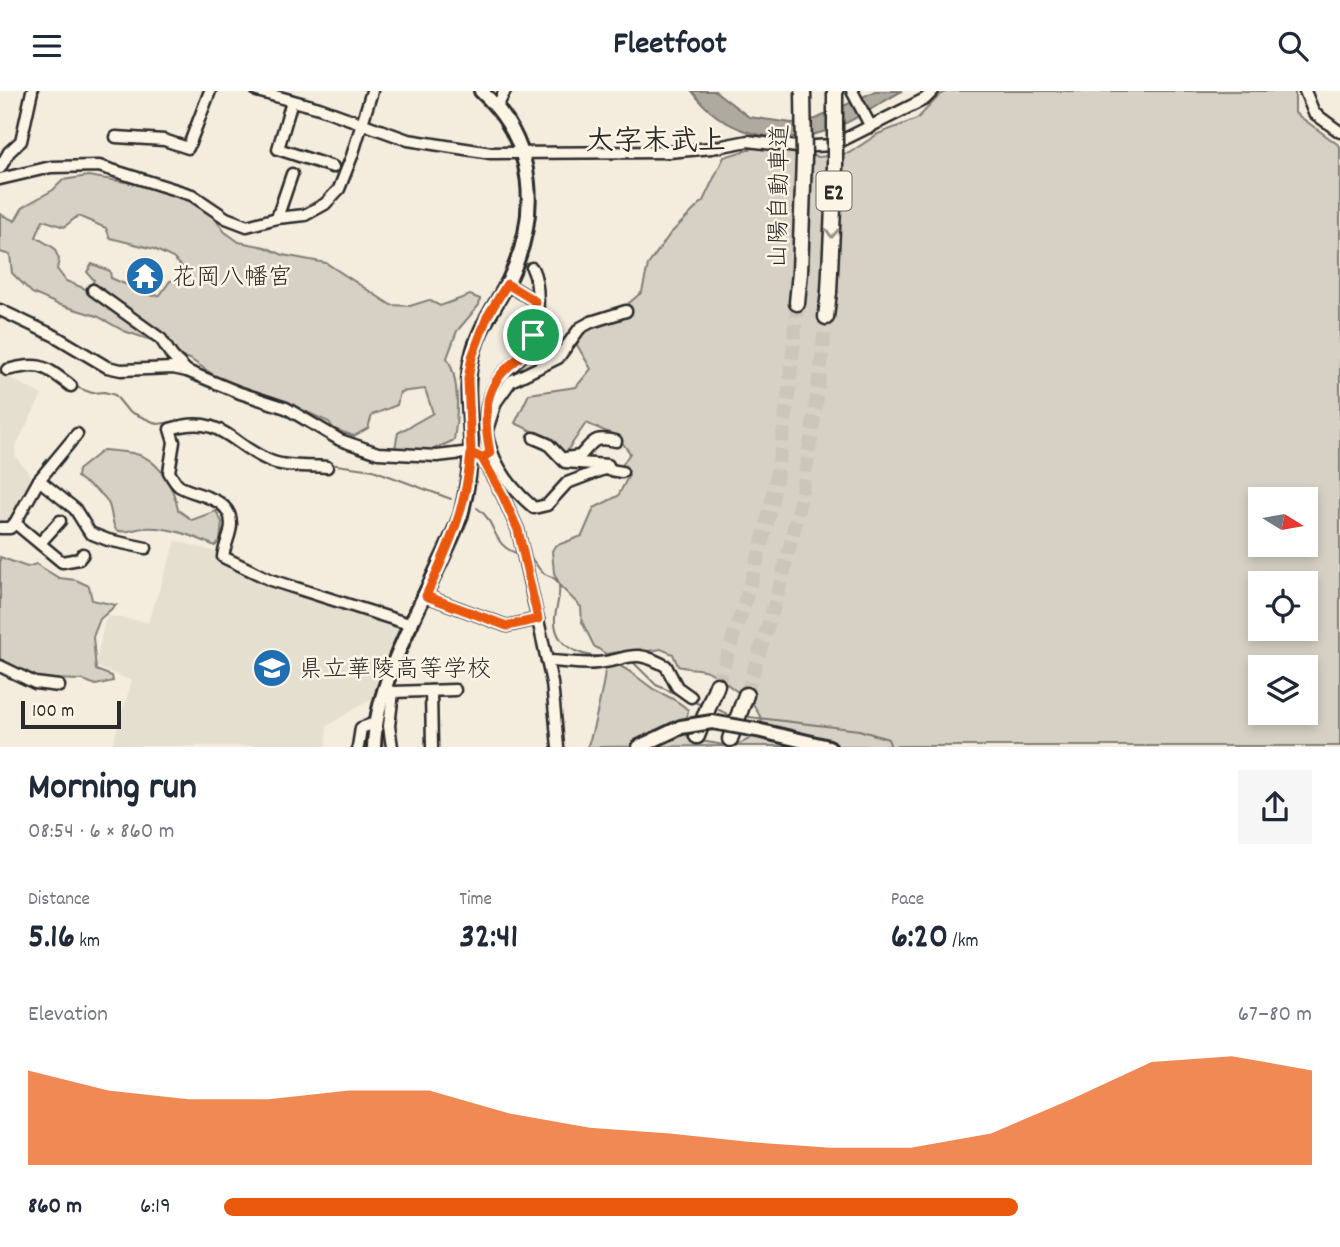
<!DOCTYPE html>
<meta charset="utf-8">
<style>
body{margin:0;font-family:Dekko,"Klee One",sans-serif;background:#f6f6f7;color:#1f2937;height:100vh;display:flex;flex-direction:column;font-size:26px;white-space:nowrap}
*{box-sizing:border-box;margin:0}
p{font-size:23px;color:#747a83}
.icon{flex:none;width:38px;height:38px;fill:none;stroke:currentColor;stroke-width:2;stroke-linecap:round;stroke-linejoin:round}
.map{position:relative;height:656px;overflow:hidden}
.drawer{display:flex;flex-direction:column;background:#fff;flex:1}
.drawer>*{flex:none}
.needle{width:46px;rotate:101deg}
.fabs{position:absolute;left:1248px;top:396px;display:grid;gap:14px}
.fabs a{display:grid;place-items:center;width:70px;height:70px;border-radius:0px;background:#fff;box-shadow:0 4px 10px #0003;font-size:35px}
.scale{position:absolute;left:21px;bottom:18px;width:100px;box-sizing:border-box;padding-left:7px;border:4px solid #2b2b2b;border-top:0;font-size:19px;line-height:24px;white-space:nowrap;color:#2b2b2b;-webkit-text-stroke:5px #fcf5e5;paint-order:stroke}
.pin{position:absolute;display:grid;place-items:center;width:60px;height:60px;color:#fff;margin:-30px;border:4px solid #fff;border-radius:50%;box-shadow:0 2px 7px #0007}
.round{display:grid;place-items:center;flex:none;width:74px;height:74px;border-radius:0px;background:#f6f6f7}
.overview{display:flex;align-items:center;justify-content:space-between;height:119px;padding:0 28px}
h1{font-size:38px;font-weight:800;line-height:52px}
.stats{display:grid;grid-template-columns:repeat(3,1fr);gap:10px;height:119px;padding:7px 28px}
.stats div{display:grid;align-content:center}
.stats b{font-size:35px;font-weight:800}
.stats small{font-size:19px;font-weight:400}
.stats p{font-size:19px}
.chart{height:196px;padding:14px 28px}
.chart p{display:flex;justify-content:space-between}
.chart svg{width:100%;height:126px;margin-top:7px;fill:#ea580c;opacity:.7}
ul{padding:0 28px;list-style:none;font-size:23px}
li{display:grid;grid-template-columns:112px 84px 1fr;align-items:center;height:52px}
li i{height:18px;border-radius:9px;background:#ea580c}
header{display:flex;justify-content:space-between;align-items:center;height:91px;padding:0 28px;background:#fff;font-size:32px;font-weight:800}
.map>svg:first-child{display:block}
.built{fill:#e5dfd0}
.green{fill:#d6d1c4;stroke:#807e78;stroke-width:2;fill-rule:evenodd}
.water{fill:#afaaa0;stroke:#7a7771;stroke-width:2}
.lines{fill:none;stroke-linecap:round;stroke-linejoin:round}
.stream{stroke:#7a7771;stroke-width:2}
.highway-tunnel{stroke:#ccc6ba;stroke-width:14;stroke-dasharray:14 7;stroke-linecap:butt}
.minor-casing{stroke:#2b2b2b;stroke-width:15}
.major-casing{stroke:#2b2b2b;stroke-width:18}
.highway-casing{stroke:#2b2b2b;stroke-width:19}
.minor{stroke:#fcf5e5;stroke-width:10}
.major{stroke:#fcf5e5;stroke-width:12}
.highway{stroke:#fcf5e5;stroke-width:14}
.major-bridge-casing{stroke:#2b2b2b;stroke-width:18;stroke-linecap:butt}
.highway-bridge-casing{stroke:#2b2b2b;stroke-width:19;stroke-linecap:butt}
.major-bridge{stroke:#fcf5e5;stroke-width:12}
.highway-bridge{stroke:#fcf5e5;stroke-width:14}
.oneway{stroke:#949088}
.route-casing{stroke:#fff;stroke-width:14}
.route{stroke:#ea580c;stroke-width:9}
.labels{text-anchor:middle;stroke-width:5;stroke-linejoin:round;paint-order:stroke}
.shield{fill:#fcf5e5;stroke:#6a6863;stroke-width:2}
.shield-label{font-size:23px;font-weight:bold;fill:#2b2b2b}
.street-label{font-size:24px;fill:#2b2b2b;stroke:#fcf5e5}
.poi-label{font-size:24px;fill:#2b2b2b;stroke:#fcf5e5;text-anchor:start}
.quarter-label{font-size:28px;font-weight:bold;fill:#2b2b2b;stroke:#fcf5e5}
</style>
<header><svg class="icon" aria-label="menu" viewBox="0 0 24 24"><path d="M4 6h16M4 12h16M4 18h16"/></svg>Fleetfoot<svg class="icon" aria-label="search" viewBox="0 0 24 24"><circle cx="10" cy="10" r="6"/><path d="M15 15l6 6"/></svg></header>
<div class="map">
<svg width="1340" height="656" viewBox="0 0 1340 656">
<rect width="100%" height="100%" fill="#f4edde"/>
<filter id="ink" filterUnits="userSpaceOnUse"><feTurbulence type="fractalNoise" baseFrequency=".0143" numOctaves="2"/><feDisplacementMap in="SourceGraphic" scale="14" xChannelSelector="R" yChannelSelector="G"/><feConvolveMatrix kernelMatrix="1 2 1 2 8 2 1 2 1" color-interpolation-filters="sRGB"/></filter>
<g filter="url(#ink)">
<g class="built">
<path d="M0,282L42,304L15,356L16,366L34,389L12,433L0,435Z"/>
<path d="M176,450L221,462L262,488V493L398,535L401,543L382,573L377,587L374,606L327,635L326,655H112L132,590L95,575L105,530L109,525L148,531Z"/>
</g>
<g class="green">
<path d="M948,0H1295V22L1340,55V655H735L755,645L762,629L750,607C732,602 724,586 707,580C698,577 688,578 678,575L673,563L661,558C641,563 628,558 606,563L594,555L582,531L581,516L561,496L554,482L552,460L555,455L582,445L594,417L618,405L629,384L621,376L630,362L617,345L586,332L565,363L551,349L515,332L529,303L576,296L591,278L577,254L580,239L610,228L642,201L648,174L670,143L703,110L724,66L757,56L819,66L849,62L878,43L917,28L940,4ZM1260,408H1306V453H1260ZM1260,492H1306V537H1260ZM1260,576H1306V621H1260Z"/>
<path d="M88,85L131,92L160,90L205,115L225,141L239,151L265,156L283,164L326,172L391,214L410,215L429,209L440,215L470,204L480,208L479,214L457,240L447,267C460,288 458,326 454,349C437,358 413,366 395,357L398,342L433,322L425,298L400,301L397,314L372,324L368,337L354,345L334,338L329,331L274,306L218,287L190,268L165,262L154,250L124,240L97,225L57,213L32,202L12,182L10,164L0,161V123L15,130L23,116L53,99L63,89ZM78,125L106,137L110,147L154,158L173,167L189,182L184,188L170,190L160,204L152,205L111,187L110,180L92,173L87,181L94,189L88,199L66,190L57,178L59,168L54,157L36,146L43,129L64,136Z"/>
<path d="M103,359C113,360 126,360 136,363C160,369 174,397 178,419L192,429L216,420L222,431L220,450L215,455C193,445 168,435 143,437C132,438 127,443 116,439C112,431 112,425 110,417C106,401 89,396 77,386L78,379Z"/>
<path d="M0,466L27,476L36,473L59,487L76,489L89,495L92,509L116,514L100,528L93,546L96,579L112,585L113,590L96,594L83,589L48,588L27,584L0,568Z"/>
<path d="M618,574C632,580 642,591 655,599C668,606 677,608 688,619L685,642L690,648L730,655L587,656C593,644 605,589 605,577Z"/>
</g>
<path class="water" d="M692,0H715L749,26L792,32L816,28L875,0H902C876,14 848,35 819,42C771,54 721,41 692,0Z"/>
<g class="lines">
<g class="stream">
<path d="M25,271L44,272"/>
<path d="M76,296L92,302L104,301L115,304L128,320L158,333L187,329"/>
<path d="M329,373L373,379L451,408"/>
<path d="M477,417C498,430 490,456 520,463"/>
<path d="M528,465C536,470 536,475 542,481C548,486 556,485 559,494C561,503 556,517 555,526C553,554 578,565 602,566"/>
<path d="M611,565L625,562"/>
<path d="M631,569L656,594L699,613"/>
<path d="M719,619L727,623"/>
<path d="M749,626L859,639L888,648L891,656"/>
</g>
<g class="highway-tunnel">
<path d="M717,594C738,533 759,472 772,409C785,344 792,278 797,212"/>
<path d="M746,604C759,561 774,519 785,475C806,393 818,310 826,226"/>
</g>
<defs>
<g id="minor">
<path d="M257,0L319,17L408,49L491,62L669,61L712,57L748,50L797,56L833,54L925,8L933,0"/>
<path d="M852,0L871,36"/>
<path d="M1305,0L1314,22L1340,41"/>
<path d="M292,10L278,58L333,76"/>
<path d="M497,16L505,0"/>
<path d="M116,46L164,49L188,57L210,0"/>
<path d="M0,77L9,61L21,50L32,0"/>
<path d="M0,88L51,76L99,75L192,104L226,127L247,135L277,127L305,124L325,113L339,98L352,65L372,0"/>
<path d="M277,127L292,83"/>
<path d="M532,177C541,195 539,235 530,255C524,268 508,274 500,286C468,333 495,384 534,417L547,414L567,392L604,378L622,381"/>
<path d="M507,193L535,210"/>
<path d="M93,199L161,248L172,265L187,280"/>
<path d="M0,219L55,245L107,276L121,279L173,277L187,280L240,302L286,317L340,349L378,362L437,365L463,362L482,367L502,403L518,439L552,592L558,656"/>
<path d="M7,279C42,271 43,274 71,295"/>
<path d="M487,339L496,311L511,290L558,267L580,237L591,231L626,220"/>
<path d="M534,347L548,353L565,371L608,374"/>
<path d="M566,367L580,365C594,350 593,345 616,350"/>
<path d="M327,376C310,374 289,377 273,371C231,356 223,321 170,338L174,351L169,381C172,386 175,392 179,395C194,405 231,405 231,433C231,444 224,455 223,466L271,489L412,534"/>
<path d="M39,389L75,418L90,442L108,449L146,457"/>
<path d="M15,432L62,471L79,468L83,463"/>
<path d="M0,437H10L15,432L39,389L77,343"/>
<path d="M40,452L60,430"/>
<path d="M426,505L507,535L538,528"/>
<path d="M547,570C564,570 581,574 597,572C631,569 630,556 666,575L677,596L691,606"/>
<path d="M0,575L35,592L59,595"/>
<path d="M384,598L393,601L455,599"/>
<path d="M431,600L432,656"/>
<path d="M358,656L361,637L375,632"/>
<path d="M392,656L389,635L393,601"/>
</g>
<g id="major">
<path d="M757,639L829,656"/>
<path d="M374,656C376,580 434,496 461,424C467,400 471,376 471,350C470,322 465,294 472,266C478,237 496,215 509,189C540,124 537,51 481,0"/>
<path d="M639,656L681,636"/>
</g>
<g id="highway">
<path d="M797,212L800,181"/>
<path d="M826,226L829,201"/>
<path d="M697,645L717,594"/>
<path d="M730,648L746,604"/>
</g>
</defs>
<use href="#minor" class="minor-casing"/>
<use href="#major" class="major-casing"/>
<use href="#highway" class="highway-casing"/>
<use href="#minor" class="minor"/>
<use href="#major" class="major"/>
<use href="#highway" class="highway"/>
<defs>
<path id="major-bridge" d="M681,636L712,631L757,639"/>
<g id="highway-bridge">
<path d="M800,181L804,66L803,0"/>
<path d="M829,201L835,75V0"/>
</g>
</defs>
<use href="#major-bridge" class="major-bridge-casing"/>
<use href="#highway-bridge" class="highway-bridge-casing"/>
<use href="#major-bridge" class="major-bridge"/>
<use href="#highway-bridge" class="highway-bridge"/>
</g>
<defs><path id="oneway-chevron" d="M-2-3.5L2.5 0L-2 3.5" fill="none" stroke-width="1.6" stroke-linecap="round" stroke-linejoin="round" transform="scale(1.75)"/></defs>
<use class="oneway" href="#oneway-chevron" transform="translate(832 142) rotate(93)"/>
</g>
<g class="lines" filter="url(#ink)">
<defs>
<path id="route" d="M533,244C528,261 519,266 506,278C482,301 484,332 490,362L482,367L471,362C466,419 449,454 426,505L507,535L538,528L518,439L502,403L482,367L471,362L468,288L472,266L487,226L507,193L535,210L533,244"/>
</defs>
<use href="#route" class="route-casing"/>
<use href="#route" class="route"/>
</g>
<defs>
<symbol id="temple-disc" viewBox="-11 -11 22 22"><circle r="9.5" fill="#1f6fb2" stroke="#fcf5e5"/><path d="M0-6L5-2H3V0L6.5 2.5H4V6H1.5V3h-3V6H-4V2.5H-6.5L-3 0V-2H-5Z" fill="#fff"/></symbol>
<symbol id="school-disc" viewBox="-11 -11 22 22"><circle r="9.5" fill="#1f6fb2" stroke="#fcf5e5"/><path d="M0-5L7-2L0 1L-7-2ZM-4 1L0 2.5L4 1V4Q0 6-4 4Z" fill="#fff"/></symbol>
</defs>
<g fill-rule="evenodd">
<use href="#temple-disc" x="123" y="163" width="44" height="44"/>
<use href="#school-disc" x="250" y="555" width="44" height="44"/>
</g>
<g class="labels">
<rect class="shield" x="816.5" y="80.5" width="35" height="39" rx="5"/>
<g class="shield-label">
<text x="834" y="108">E2</text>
</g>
<g class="street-label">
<text transform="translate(778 105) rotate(-89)" y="8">山陽自動車道</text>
</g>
<g class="poi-label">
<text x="172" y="193">花岡八幡宮</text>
<text x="299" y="585">県立華陵高等学校</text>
</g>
<g class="quarter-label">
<text x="656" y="58">大字末武上</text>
</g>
</g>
</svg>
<div class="fabs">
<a><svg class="needle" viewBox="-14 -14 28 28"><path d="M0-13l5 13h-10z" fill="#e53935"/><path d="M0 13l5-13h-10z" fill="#747a83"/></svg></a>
<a><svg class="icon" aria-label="locate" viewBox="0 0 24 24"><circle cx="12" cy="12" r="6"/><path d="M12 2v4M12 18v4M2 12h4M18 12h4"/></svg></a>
<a><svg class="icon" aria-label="layers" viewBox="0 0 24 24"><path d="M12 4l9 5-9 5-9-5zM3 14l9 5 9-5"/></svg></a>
</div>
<div class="scale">100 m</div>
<div class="pin" style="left:533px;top:244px;background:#1e9e55"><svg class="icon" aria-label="arrive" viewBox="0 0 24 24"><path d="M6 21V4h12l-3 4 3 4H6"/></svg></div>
</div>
<section class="drawer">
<div class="overview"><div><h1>Morning run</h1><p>08:54 · 6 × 860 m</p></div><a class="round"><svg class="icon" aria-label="share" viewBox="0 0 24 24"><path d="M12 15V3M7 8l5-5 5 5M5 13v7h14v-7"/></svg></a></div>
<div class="stats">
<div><p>Distance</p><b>5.16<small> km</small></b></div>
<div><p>Time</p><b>32:41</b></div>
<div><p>Pace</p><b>6:20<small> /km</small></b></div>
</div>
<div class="chart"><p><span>Elevation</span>67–80 m</p>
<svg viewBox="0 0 160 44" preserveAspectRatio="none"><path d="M0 44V11L10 18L20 21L30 21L40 18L50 18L60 26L70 31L80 33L90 36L100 38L110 38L120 33L130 21L140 8L150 6L160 11V44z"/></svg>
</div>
<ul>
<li><b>860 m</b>6:19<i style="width:73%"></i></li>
</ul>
</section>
